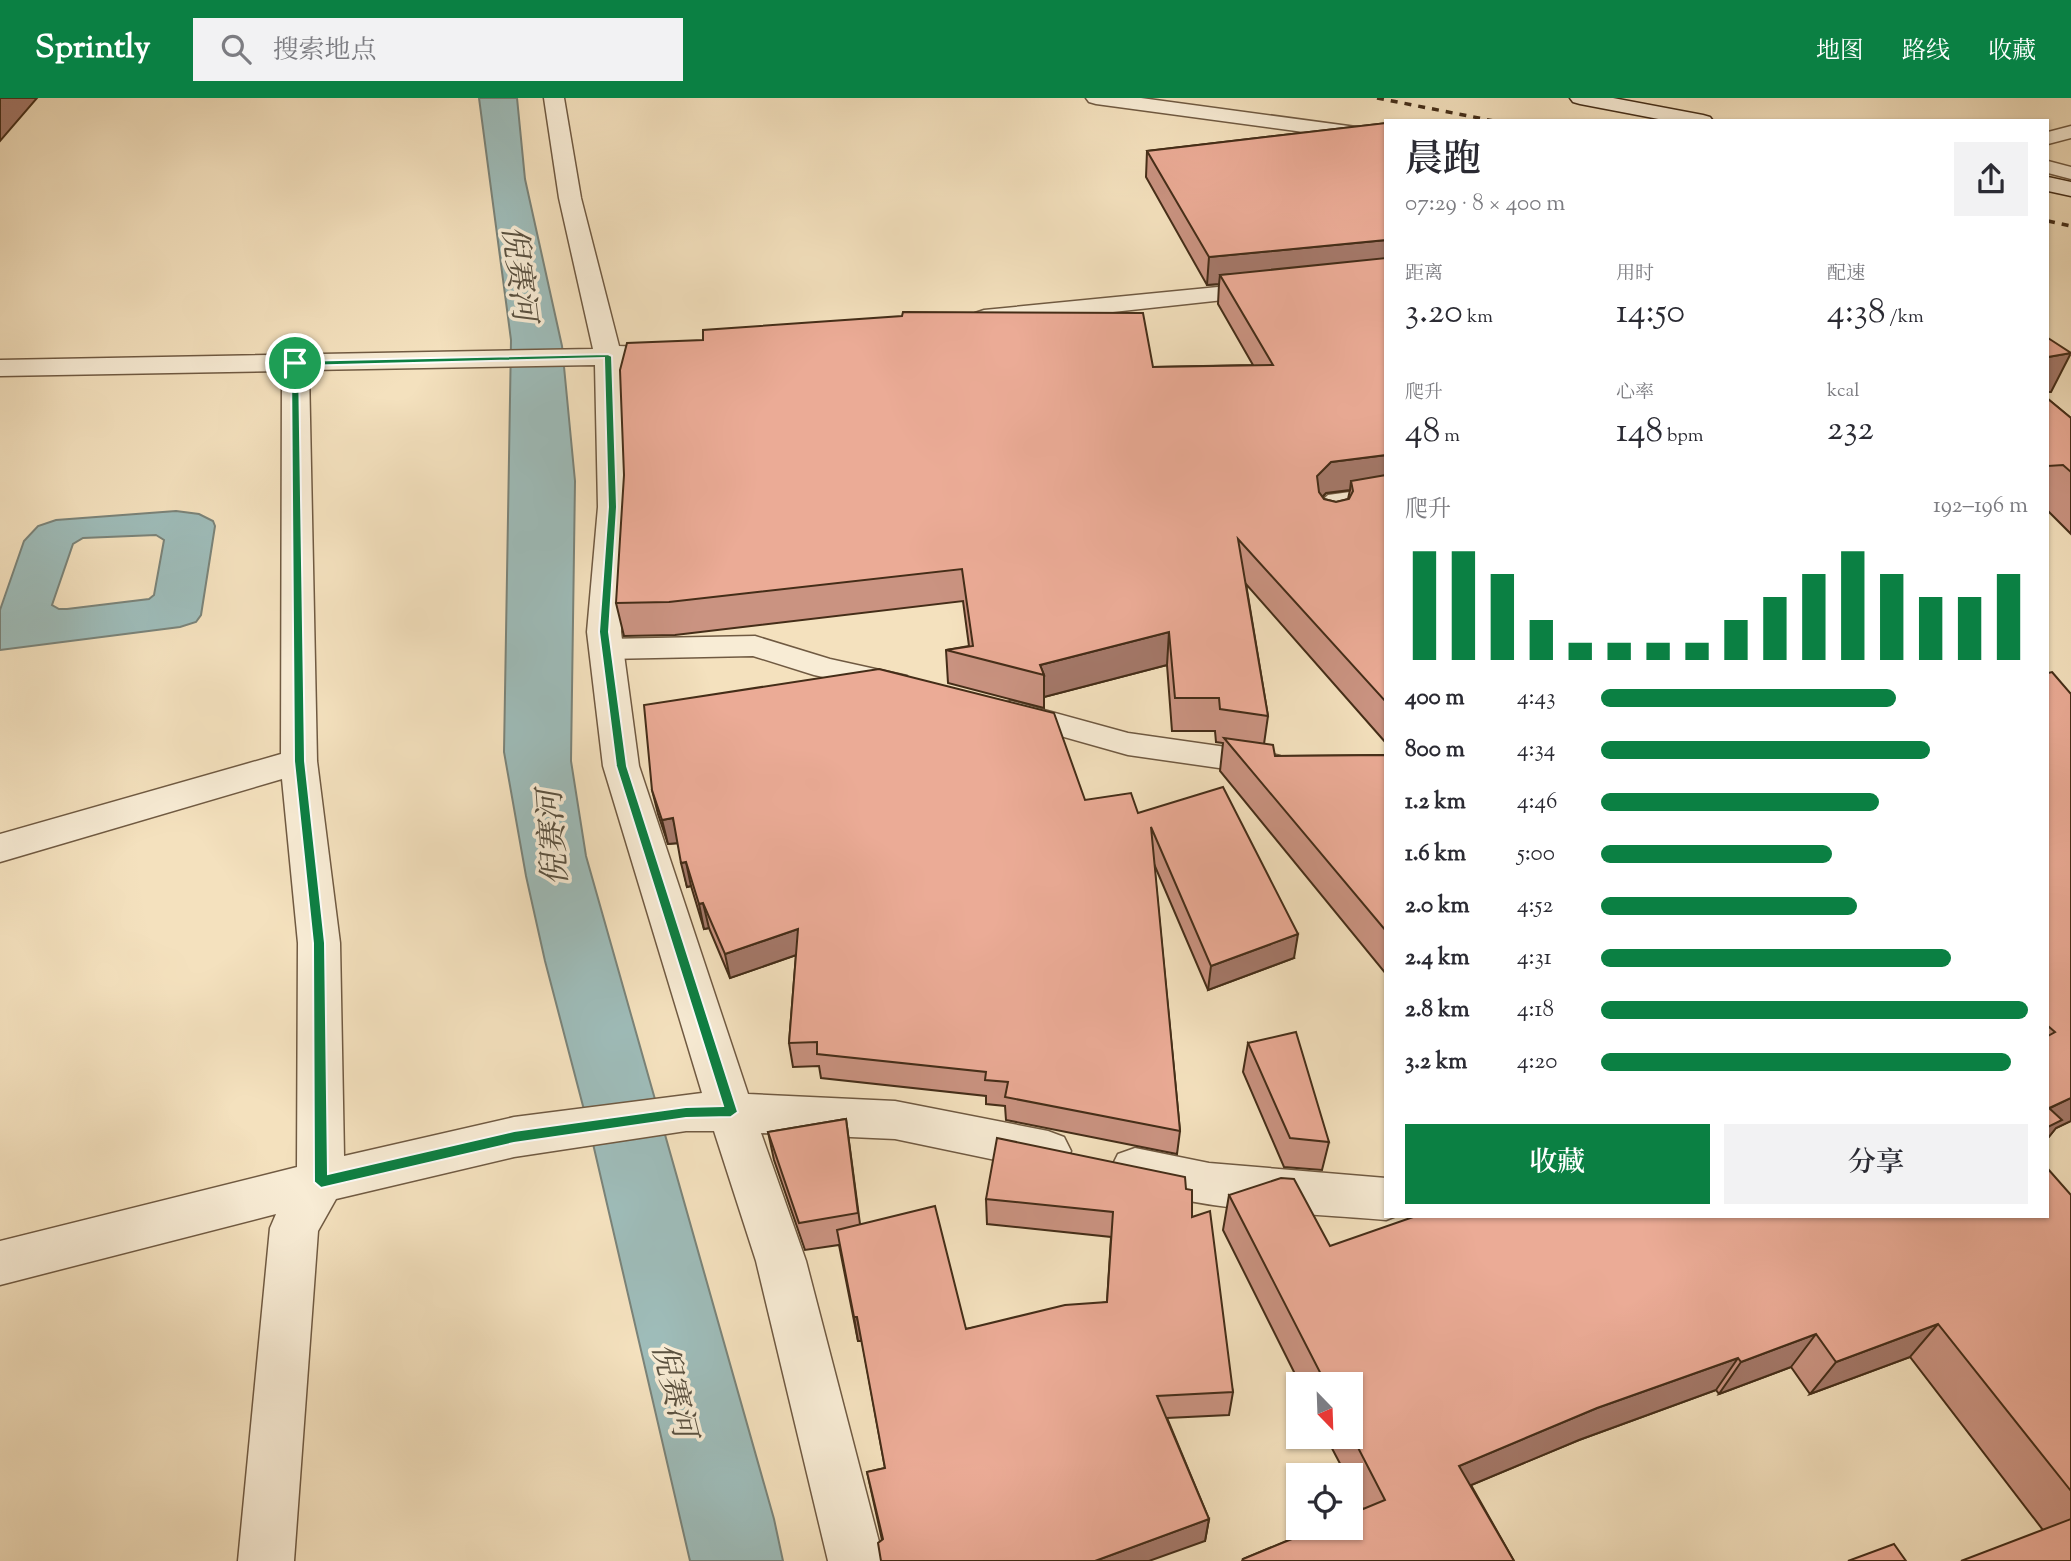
<!DOCTYPE html>
<html lang="zh">
<meta charset="utf-8">
<style>
body{margin:0;font-family:"Sorts Mill Goudy","Noto Serif SC",serif;background:#f2f2f3;color:#2b2b33;height:100vh;display:flex;flex-direction:column;font-size:26px;white-space:nowrap}
*{box-sizing:border-box;margin:0}
p{font-size:23px;color:#7c7c81}
.icon{flex:none;width:38px;height:38px;fill:none;stroke:currentColor;stroke-width:2;stroke-linecap:round;stroke-linejoin:round}
.map{position:relative;flex:1;overflow:hidden}
.details{position:absolute;left:1384px;top:21px;width:665px;height:1099px;display:flex;flex-direction:column;background:#fff;border-radius:0px;box-shadow:0 2px 5px #0004}
.details>*{flex:none}
.needle{width:46px;rotate:157deg}
.fabs{position:absolute;left:1286px;top:1274px;display:grid;gap:14px}
.fabs a{display:grid;place-items:center;width:77px;height:77px;border-radius:0px;background:#fff;box-shadow:0 2px 5px #0004;font-size:35px}
.pin{position:absolute;display:grid;place-items:center;width:60px;height:60px;color:#fff;margin:-30px;border:4px solid #fff;border-radius:50%;box-shadow:0 2px 7px #0007}
.round{display:grid;place-items:center;flex:none;width:74px;height:74px;border-radius:0px;background:#f2f2f3}
.summary{display:flex;align-items:center;justify-content:space-between;height:119px;padding:0 21px}
h1{font-size:38px;font-weight:600;line-height:52px}
.metrics{display:grid;grid-template-columns:repeat(3,1fr);gap:10px;height:119px;padding:7px 21px}
.metrics div{display:grid;align-content:center}
.metrics b{font-size:35px;font-weight:600}
.metrics small{font-size:19px;font-weight:400}
.metrics p{font-size:19px}
.chart{height:196px;padding:14px 21px}
.chart p{display:flex;justify-content:space-between}
.chart svg{width:100%;height:126px;margin-top:7px;stroke:#0b8043;stroke-width:6}
.cta{display:flex;gap:14px;margin-top:auto;padding:14px 21px}
.cta a{flex:1;height:80px;border-radius:0px;background:#0b8043;color:#fff;font-size:28px;font-weight:600;line-height:80px;text-align:center}
.cta a+a{background:#f2f2f3;color:#2b2b33}
ul{padding:0 21px;list-style:none;font-size:23px}
li{display:grid;grid-template-columns:112px 84px 1fr;align-items:center;height:52px}
li i{height:18px;border-radius:9px;background:#0b8043}
header{display:flex;align-items:center;gap:42px;box-sizing:border-box;height:98px;padding:0 35px;background:#0b8043;color:#fff}
header strong{font-size:33px}
nav{display:flex;gap:38px;margin-inline-start:auto;font-size:24px}
.search{width:490px;height:63px;background:#f2f2f3;display:flex;align-items:center;gap:18px;box-sizing:border-box;padding:0 24px;border-radius:0px;color:#7c7c81;font-size:26px}
.map>svg:first-child{display:block}
.water{fill:#9ebcb9;stroke:#7a8379;stroke-width:2;fill-rule:evenodd}
.lines{fill:none;stroke-linecap:round;stroke-linejoin:round}
.service-casing{stroke:#705a42;stroke-width:3}
.minor-casing{stroke:#705a42;stroke-width:3}
.secondary-casing{stroke:#442d18;stroke-width:3}
.service{fill:#f8ecd5;fill-rule:evenodd}
.minor{fill:#f8ecd5;fill-rule:evenodd}
.secondary{fill:#f8ecd5;fill-rule:evenodd}
.rail{stroke:#442d18;stroke-width:3.5;stroke-dasharray:7 7;stroke-linecap:butt}
.wall{fill:#ca9381;stroke:#442d18;stroke-width:2;fill-rule:evenodd}
.shaded-wall{fill:#a47869;stroke:#442d18;stroke-width:2}
.building{fill:#ebab96;stroke:#442d18;stroke-width:2}
.route{fill:#0b8043;stroke:#fff;stroke-width:2;fill-rule:evenodd}
.labels{text-anchor:middle;stroke-width:7;stroke-linejoin:round;paint-order:stroke}
.water-label{font-size:32px;font-style:italic;fill:#5a5140;stroke:#f8ecd5}
</style>
<header>
<strong>Sprintly</strong>
<div class="search"><svg class="icon" aria-label="search" viewBox="0 0 24 24"><circle cx="10" cy="10" r="6"/><path d="M15 15l6 6"/></svg>搜索地点</div>
<nav><a>地图</a><a>路线</a><a>收藏</a></nav>
</header>
<div class="map">
<svg width="2071" height="1463" viewBox="0 0 2071 1463">
<rect width="100%" height="100%" fill="#f4e1be"/>
<filter id="stains"><feTurbulence type="fractalNoise" baseFrequency=".00286" numOctaves="4"/><feColorMatrix values="0 0 0 0 .2 0 0 0 0 .09 0 0 0 0 .02 0 0 0 .5 -.17"/></filter>
<radialGradient id="worn" r=".72"><stop offset=".6" stop-color="#630" stop-opacity="0"/><stop offset="1" stop-color="#630" stop-opacity=".3"/></radialGradient>
<g class="water">
<path d="M479,0H517L525,81L562,248L575,383L571,663L586,758L774,1421L783,1463H690L594,1050L545,863L526,778L504,654L511,242Z"/>
<path d="M176,413L199,416L213,423L215,428L201,517L196,524L180,529L0,552V512L24,443L38,428L56,422ZM156,437L164,442L154,497L149,501L67,511H59L52,507L73,446L83,440Z"/>
</g>
<g class="lines">
<defs>
<g id="service">
<path d="M2048,63L2071,69V81L2048,75Z"/>
<path d="M1386,389V405L1343,412L1345,425L1341,431L1331,433L1321,431L1317,425L1315,409L1328,397Z"/>
<path d="M755,538L830,561L907,578L912,585L907,592L896,595L814,577L753,558L606,561L595,558L591,551L595,544L606,541Z"/>
<path d="M1011,603L1128,635L1268,655L1280,658L1285,666L1280,674L1268,677L1128,657L1000,621L995,614L1000,607Z"/>
</g>
<g id="minor">
<path d="M544,0H564L581,100L619,248L641,249L645,255L641,261L622,264L628,409L621,534L639,668L748,996L895,1003L1048,1033L1064,1039L1071,1053L1064,1067L1048,1073L895,1041L761,1035L806,1163L884,1463H828L756,1163L714,1033H686L514,1059L336,1101L318,1133L294,1463H238L270,1130L276,1116L0,1187V1143L297,1069L298,845L282,681L0,764V736L281,656L282,273L0,278V262L593,251L559,100ZM595,267L598,409L587,534L603,668L702,995L514,1019L344,1058L340,845L317,663L309,272Z"/>
<path d="M1086,0H1141L1386,33V45L1096,6L1089,4Z"/>
<path d="M2071,28V40L2048,46V34Z"/>
<path d="M1269,184L1278,186L1281,191L1278,196L984,228L975,225L971,220L975,215L984,212Z"/>
<path d="M1135,1050L1209,1065L1386,1080V1118H1396L1386,1122C1297,1114 1203,1115 1118,1084L1111,1070L1118,1056Z"/>
</g>
<g id="secondary">
<path d="M1570,0H1613L1703,17L1710,19L1713,23H1669L1580,6L1573,4Z"/>
<path d="M2048,79L2071,84V98L2048,93Z"/>
</g>
</defs>
<use href="#service" class="service-casing"/>
<use href="#minor" class="minor-casing"/>
<use href="#secondary" class="secondary-casing"/>
<use href="#service" class="service"/>
<use href="#minor" class="minor"/>
<use href="#secondary" class="secondary"/>
<g class="rail">
<path d="M1377,0L1494,23"/>
<path d="M2048,123L2071,128"/>
</g>
</g>
<g class="wall">
<path d="M1386,25V645L1246,486L1268,618L1264,646L1275,658L1386,657V876L1220,673L1223,645L1216,644L1215,633H1172L1167,567L1044,599V610L948,585L946,552L969,548L963,503L675,537L624,538L616,505L1153,269L1253,267L1218,206L1219,186L1207,187L1146,79L1147,53ZM1350,392L1348,401L1336,404L1324,401L1323,399L1326,395Z"/>
<path d="M2048,301L2071,320V436L2048,413Z"/>
<path d="M2048,575L2071,596V1023L2056,1030L2048,1040Z"/>
<path d="M652,692L1085,702L1138,715L1294,860L1208,892L1154,766L1180,1033L1177,1056L1006,1022L1005,1008L986,1006V998L821,980L819,968L793,969L789,945L796,857L730,880L709,830L704,831L691,788L687,789L678,745L668,746L658,716Z"/>
<path d="M1248,945L1329,1044L1322,1072L1284,1069L1243,974Z"/>
<path d="M846,1021L860,1126L966,1231L1107,1204L1111,1139L987,1126L986,1101L1186,1091L1192,1119L1233,1294L1229,1317L1167,1320L1209,1421L1205,1443L882,1442L867,1374L885,1370L862,1243H858L839,1147L805,1152L774,1062L768,1034Z"/>
<path d="M1229,1097L1330,1148L2071,1097V1463L2043,1432L1910,1259L1810,1296L1791,1269L1719,1296L1716,1292L1579,1342L1471,1387L1514,1463H1242L1243,1461L1363,1411L1351,1388V1377H1346L1326,1339H1351V1286H1300L1223,1132Z"/>
</g>
<g class="shaded-wall">
<path d="M0,0H37L0,43Z"/>
<path d="M1386,142V170L1220,177L1219,186L1207,187L1209,159Z"/>
<path d="M2071,255L2051,294H2048V259Z"/>
<path d="M1386,357V387L1351,383L1350,392L1326,395L1312,409L1317,378L1331,364Z"/>
<path d="M1169,534L1167,567L1044,599V577L1040,567Z"/>
<path d="M673,720L679,745L668,746L662,722Z"/>
<path d="M686,764L691,788L687,789L681,765Z"/>
<path d="M703,805L709,830L704,831L699,806Z"/>
<path d="M798,831L802,855L730,880L725,856Z"/>
<path d="M1298,836L1294,860L1208,892L1211,868Z"/>
<path d="M2071,1000V1023L2056,1030L2048,1040V1011Z"/>
<path d="M854,1219H857L862,1243H858Z"/>
<path d="M1938,1226L1910,1259L1810,1296L1836,1264Z"/>
<path d="M1816,1236L1791,1269L1719,1296L1741,1264Z"/>
<path d="M1738,1260L1716,1292L1579,1342L1445,1398L1459,1368L1597,1310Z"/>
<path d="M1209,1421L1205,1443L1149,1463H1095Z"/>
</g>
<g class="building">
<path d="M1386,25V142L1209,159L1147,53Z"/>
<path d="M1386,160V357L1331,364L1317,378L1319,394L1324,401L1336,404L1349,401L1353,393L1351,383L1386,377V604L1238,441L1268,618L1220,611L1219,600H1175L1169,534L1040,567L1044,577L946,552L973,548L962,471L669,504L616,505L624,377L620,272L627,245L703,242V232L902,218L903,214L1143,215L1153,269L1273,267L1220,177Z"/>
<path d="M2048,240L2071,255L2048,259Z"/>
<path d="M2048,301L2071,320V374L2063,367L2048,368Z"/>
<path d="M879,571L1054,615L1085,702L1131,695L1138,715L1223,689L1298,836L1211,868L1151,729L1180,1033L1005,999L1008,984L985,982L986,974L817,956V944L789,945L798,831L725,856L703,805L699,806L686,764L681,765L673,720L662,722L652,692L644,607Z"/>
<path d="M2052,574L2071,596V1000L2049,1010L2062,1022L2048,1029V938L2055,934L2048,928V575Z"/>
<path d="M1224,640L1273,647L1275,658L1386,657V833Z"/>
<path d="M1296,934L1329,1044L1290,1040L1248,945Z"/>
<path d="M846,1021L858,1115L799,1125L768,1034Z"/>
<path d="M997,1040L1185,1079L1186,1091L1192,1092V1119L1210,1113L1233,1294L1157,1298L1209,1421L1095,1463H881L878,1445L883,1441L867,1374L885,1370L857,1219H854L837,1132L935,1108L966,1231L1065,1207L1107,1204L1113,1114L986,1101Z"/>
<path d="M2048,1071L2071,1097V1393L1938,1226L1836,1264L1816,1236L1741,1264L1738,1260L1597,1310L1459,1368L1514,1463H1244L1243,1461L1319,1430H1351V1416L1385,1402L1351,1336V1286H1326L1229,1097L1281,1080L1294,1081L1330,1148L1416,1118H2048Z"/>
<path d="M2071,1421V1463H1961Z"/>
<path d="M1894,1446L1906,1463H1848Z"/>
</g>
<path class="route" d="M608,256L612,258L617,409L609,534L627,668L738,1014L731,1019L686,1020L514,1045L321,1090L314,1084L313,845L294,663L291,265L295,263ZM604,260L608,409L599,534L616,668L723,1008L686,1009L514,1033L328,1076L325,845L305,663L299,268Z"/>
<g class="labels">
<g class="water-label">
<text transform="translate(520 175) rotate(83)" y="11">倪赛河</text>
<text transform="translate(552 740) rotate(-94)" y="11">倪赛河</text>
<text transform="translate(675 1292) rotate(76)" y="11">倪赛河</text>
</g>
</g>
<rect width="100%" height="100%" filter="url(#stains)"/>
<rect width="100%" height="100%" fill="url(#worn)"/>
</svg>
<div class="fabs">
<a><svg class="needle" viewBox="-14 -14 28 28"><path d="M0-13l5 13h-10z" fill="#e53935"/><path d="M0 13l5-13h-10z" fill="#7c7c81"/></svg></a>
<a><svg class="icon" aria-label="locate" viewBox="0 0 24 24"><circle cx="12" cy="12" r="6"/><path d="M12 2v4M12 18v4M2 12h4M18 12h4"/></svg></a>
</div>
<div class="pin" style="left:295px;top:265px;background:#1e9e55"><svg class="icon" aria-label="arrive" viewBox="0 0 24 24"><path d="M6 21V4h12l-3 4 3 4H6"/></svg></div>
<section class="details">
<div class="summary"><div><h1>晨跑</h1><p>07:29 · 8 × 400 m</p></div><a class="round"><svg class="icon" aria-label="share" viewBox="0 0 24 24"><path d="M12 15V3M7 8l5-5 5 5M5 13v7h14v-7"/></svg></a></div>
<div class="metrics">
<div><p>距离</p><b>3.20<small> km</small></b></div>
<div><p>用时</p><b>14:50</b></div>
<div><p>配速</p><b>4:38<small> /km</small></b></div>
</div>
<div class="metrics">
<div><p>爬升</p><b>48<small> m</small></b></div>
<div><p>心率</p><b>148<small> bpm</small></b></div>
<div><p>kcal</p><b>232</b></div>
</div>
<div class="chart"><p><span>爬升</span>192–196 m</p>
<svg viewBox="0 0 160 44" preserveAspectRatio="none"><path d="M5 44V6M15 44V6M25 44V14M35 44V30M45 44V38M55 44V38M65 44V38M75 44V38M85 44V30M95 44V22M105 44V14M115 44V6M125 44V14M135 44V22M145 44V22M155 44V14"/></svg>
</div>
<ul>
<li><b>400 m</b>4:43<i style="width:69%"></i></li>
<li><b>800 m</b>4:34<i style="width:77%"></i></li>
<li><b>1.2 km</b>4:46<i style="width:65%"></i></li>
<li><b>1.6 km</b>5:00<i style="width:54%"></i></li>
<li><b>2.0 km</b>4:52<i style="width:60%"></i></li>
<li><b>2.4 km</b>4:31<i style="width:82%"></i></li>
<li><b>2.8 km</b>4:18<i style="width:100%"></i></li>
<li><b>3.2 km</b>4:20<i style="width:96%"></i></li>
</ul>
<div class="cta"><a>收藏</a><a>分享</a></div>
</section>
</div>
